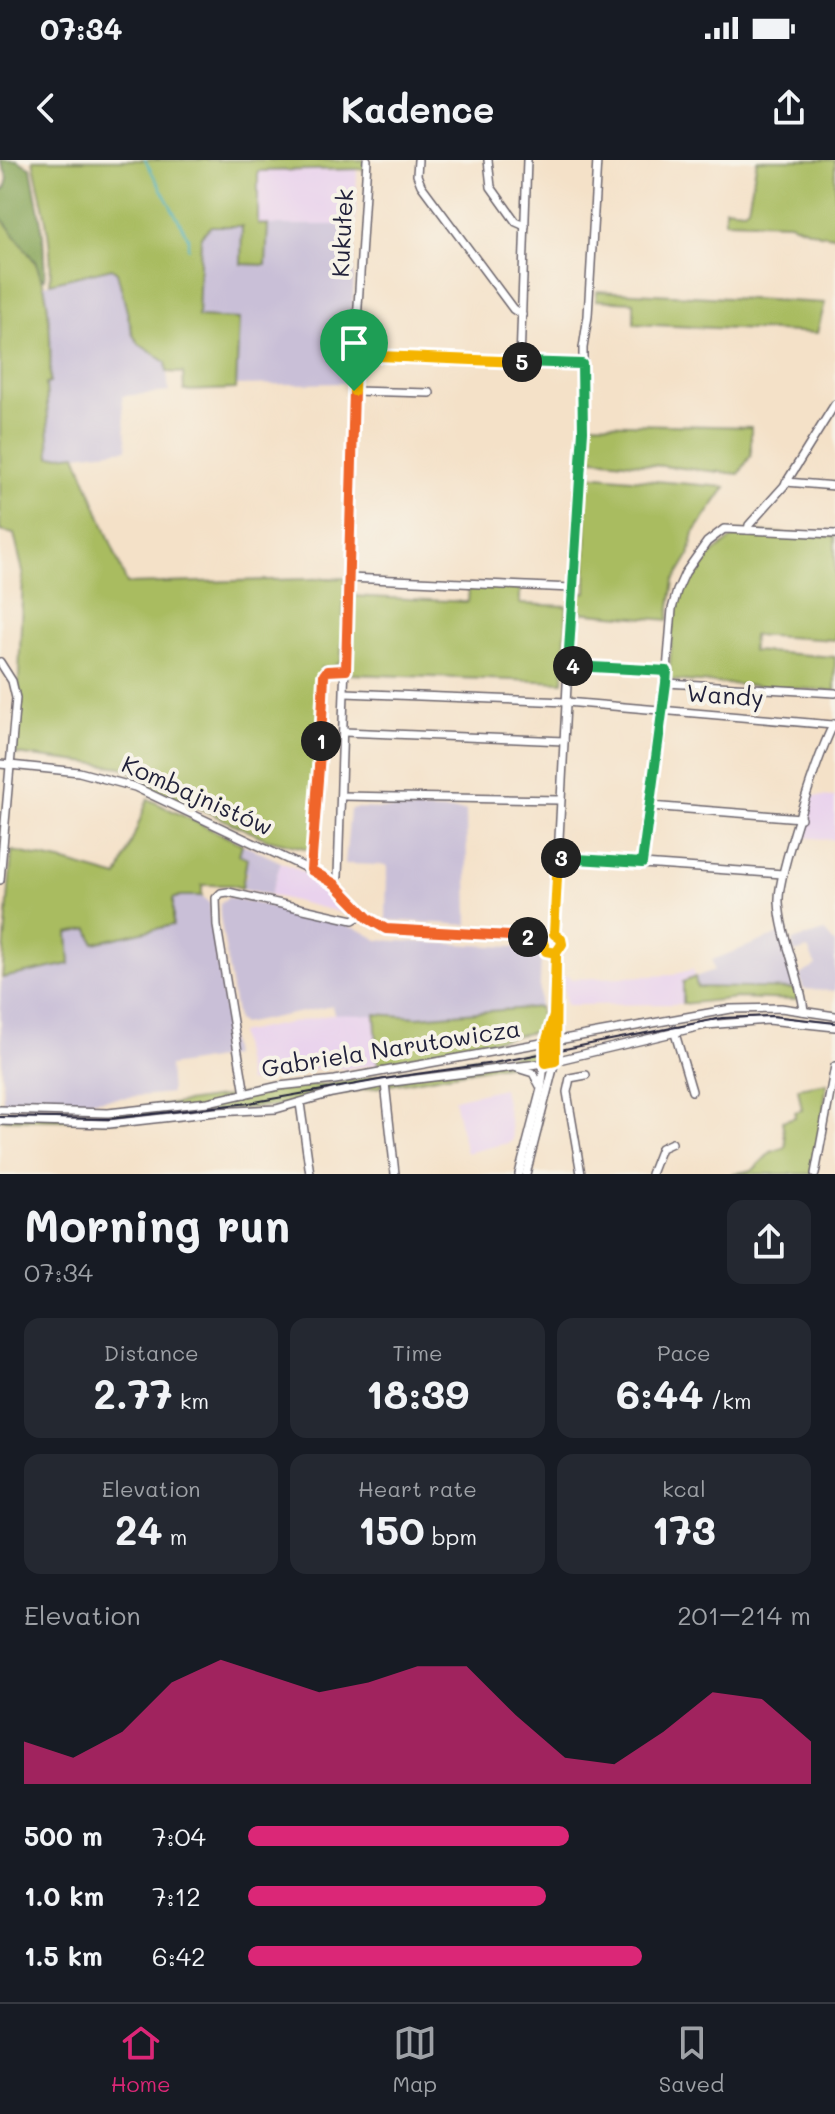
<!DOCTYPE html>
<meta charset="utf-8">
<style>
body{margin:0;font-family:Mali,sans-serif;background:#242831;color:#f1f3f6;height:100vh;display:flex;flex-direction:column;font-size:30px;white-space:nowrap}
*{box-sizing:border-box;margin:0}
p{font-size:26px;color:#9ea1a6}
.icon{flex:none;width:44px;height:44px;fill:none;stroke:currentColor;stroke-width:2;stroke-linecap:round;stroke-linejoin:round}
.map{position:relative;height:1014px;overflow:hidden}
.panel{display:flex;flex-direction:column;background:#171b24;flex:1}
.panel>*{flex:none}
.pin{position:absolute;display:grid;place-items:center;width:68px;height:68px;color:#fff;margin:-82px -34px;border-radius:50% 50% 50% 0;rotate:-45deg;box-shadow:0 0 8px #0007}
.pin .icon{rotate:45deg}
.km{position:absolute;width:40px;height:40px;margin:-20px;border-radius:50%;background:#222;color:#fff;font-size:22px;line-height:40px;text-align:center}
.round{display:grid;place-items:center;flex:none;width:84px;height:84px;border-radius:16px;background:#242831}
.head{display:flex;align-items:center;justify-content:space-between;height:136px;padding:0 24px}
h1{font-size:44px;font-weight:700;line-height:60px}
.stats{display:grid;grid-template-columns:repeat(3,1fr);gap:12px;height:136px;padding:8px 24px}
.stats div{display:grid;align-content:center;border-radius:16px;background:#242831;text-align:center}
.stats b{font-size:40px;font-weight:700}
.stats small{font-size:22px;font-weight:400}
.stats p{font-size:22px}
.chart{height:224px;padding:16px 24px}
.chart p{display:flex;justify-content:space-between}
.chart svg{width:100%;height:144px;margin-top:8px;fill:#db2777;opacity:.7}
ul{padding:0 24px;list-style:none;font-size:26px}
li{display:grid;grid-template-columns:128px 96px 1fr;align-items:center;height:60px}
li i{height:20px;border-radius:10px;background:#db2777}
.status{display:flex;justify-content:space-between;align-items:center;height:56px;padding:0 40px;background:#171b24;direction:ltr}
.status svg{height:22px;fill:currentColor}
header{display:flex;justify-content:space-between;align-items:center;height:104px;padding:0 24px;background:#171b24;font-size:36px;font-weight:700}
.tabs{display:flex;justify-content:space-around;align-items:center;height:112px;border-top:2px solid #363941;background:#171b24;font-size:22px;color:#9ea1a6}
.tabs a{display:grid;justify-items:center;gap:4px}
.tabs .active{color:#db2777}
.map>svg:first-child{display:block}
.built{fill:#e9d2ed}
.industrial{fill:#c9bfd7}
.green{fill:#a9bc60;stroke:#666f4e;stroke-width:2}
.forest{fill:#86a456;stroke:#546348;stroke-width:2}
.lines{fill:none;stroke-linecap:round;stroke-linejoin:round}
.stream{stroke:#47b3c4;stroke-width:2}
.minor-casing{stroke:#6c656c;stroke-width:10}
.minor{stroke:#fff;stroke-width:7}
.tram{stroke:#22223b;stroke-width:2}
.split-1-casing{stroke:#fff;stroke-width:16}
.split-2-casing{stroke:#fff;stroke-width:16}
.split-3-casing{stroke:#fff;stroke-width:16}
.split-4-casing{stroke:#fff;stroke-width:16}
.split-5-casing{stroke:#fff;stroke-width:16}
.split-6-casing{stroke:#fff;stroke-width:16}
.split-1{stroke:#f0652b;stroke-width:10}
.split-2{stroke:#f0652b;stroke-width:10}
.split-3{stroke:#f5b400;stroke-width:10}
.split-4{stroke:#22a559;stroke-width:10}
.split-5{stroke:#22a559;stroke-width:10}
.split-6{stroke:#f5b400;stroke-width:10}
.labels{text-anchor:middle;stroke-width:8;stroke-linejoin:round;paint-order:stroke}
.street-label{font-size:24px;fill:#22223b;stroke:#f7f3e8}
</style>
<div class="status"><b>07:34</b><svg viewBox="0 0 49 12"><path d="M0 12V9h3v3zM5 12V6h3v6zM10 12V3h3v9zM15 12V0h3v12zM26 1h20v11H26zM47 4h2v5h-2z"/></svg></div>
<header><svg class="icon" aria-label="back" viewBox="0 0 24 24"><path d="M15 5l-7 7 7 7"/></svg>Kadence<svg class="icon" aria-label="share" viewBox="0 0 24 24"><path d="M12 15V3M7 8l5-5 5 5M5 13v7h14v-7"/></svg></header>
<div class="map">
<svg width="835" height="1014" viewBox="0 0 835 1014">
<rect width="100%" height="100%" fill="#f7f3e8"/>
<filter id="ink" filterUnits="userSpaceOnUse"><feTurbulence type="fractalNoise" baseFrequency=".0125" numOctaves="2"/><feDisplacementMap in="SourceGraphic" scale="16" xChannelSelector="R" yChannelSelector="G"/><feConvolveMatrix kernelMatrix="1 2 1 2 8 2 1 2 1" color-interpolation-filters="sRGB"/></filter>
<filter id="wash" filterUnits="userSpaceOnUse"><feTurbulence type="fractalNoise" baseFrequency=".006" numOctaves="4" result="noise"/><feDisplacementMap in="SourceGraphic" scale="32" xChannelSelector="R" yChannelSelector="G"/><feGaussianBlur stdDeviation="1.8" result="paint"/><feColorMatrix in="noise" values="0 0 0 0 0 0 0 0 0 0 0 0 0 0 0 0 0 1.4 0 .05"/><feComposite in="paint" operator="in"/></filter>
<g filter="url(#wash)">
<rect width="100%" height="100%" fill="#f4e1c8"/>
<g class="built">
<path d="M357,9L355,80L337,65H258V11Z"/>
<path d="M813,636L835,637V680L802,677Z"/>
<path d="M281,702L312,716L339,733L348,744L347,754L270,735Z"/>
<path d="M693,809L695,817L683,823V844L566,845L561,816H568L570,819L673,815Z"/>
<path d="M334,854H375L378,904L346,909L336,907L297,911L248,923L239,873Z"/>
<path d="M503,928L513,980L508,983L466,993L454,939Z"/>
</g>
<g class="industrial">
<path d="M268,65H337L355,80L350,223L236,225L239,159L198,157L201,76L211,66H242L241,104H266Z"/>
<path d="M112,108L117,112L133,175L139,184L166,202L169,232L122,236L127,289L50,298L46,224L50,223L51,189L43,125Z"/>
<path d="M354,648L466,651L468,765L386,760L387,705L345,704L350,650Z"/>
<path d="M242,684L281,702L270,735L242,728L247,713L239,696Z"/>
<path d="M15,694L180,736H202L210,744V756L232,896L169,906L171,933L64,943H3L0,835L11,698Z"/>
<path d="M228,737L319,757L360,770L378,780L531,788L541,798L539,847L418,857L334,854L332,846L242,864L237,860L220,756V744Z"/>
<path d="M824,771L835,784V831L803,829L800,815L816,806L808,789L794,793L792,781Z"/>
<path d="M782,773L796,829L697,827L695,817L714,810L712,800Z"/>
</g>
<g class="green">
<path d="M33,0H364V9L258,11V64L268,65L266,105L241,104L242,66H211L201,76L198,157L239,159L236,229L184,231L183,213L167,212L166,202L139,184L133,175L117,112L112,108L50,123C54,82 41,40 33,0Z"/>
<path d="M757,0H835V76L820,74L789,63L725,61V48L744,50L748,47Z"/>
<path d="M0,56C12,71 29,88 37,106C51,133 51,192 50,223L46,224L50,297L76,294L127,424L345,418L341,501L332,507L321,508L313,690L266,679L139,621L138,616L122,607L16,594L23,412L14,374L0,371Z"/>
<path d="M597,131L825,143L817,173L634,164V142L596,140Z"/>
<path d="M588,263L751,267V295L739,314L586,298Z"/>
<path d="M586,315L726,327L694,373L689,396L674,421L668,460L577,452L578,433L586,432Z"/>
<path d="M740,372L835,376V480L753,475L752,491L835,497V531L669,520C671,495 670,464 678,440C689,410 716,391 740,372Z"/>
<path d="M469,426L520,429V444L567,446L563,522L350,514L352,436L468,442Z"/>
<path d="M148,639L242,684L239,695L247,698L242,728L231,725H202V736H180L173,739V765L94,783L89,769L68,773L70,804L2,818L12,691L65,702L118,717Z"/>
<path d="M695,817L697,827L796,829L797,840L737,838L683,844V822Z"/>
<path d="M539,847L542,862L534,872L378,904L375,854L418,857Z"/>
<path d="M532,892L534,900L271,946L110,961L0,959V953L86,956L285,928L331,924L496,894L498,898Z"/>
<path d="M827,923L821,969L811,1014H732L753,1010L771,992L784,988L786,985L782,961L795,957V952L802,950L798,928Z"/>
</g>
<path class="forest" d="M0,0H17L31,8L43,74L45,119L41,118L36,103L0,56V31L5,29L8,18Z"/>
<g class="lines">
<path class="stream" d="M145,0L188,77V88"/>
</g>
</g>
<g filter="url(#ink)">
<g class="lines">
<defs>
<g id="minor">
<path d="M418,0L417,15L421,25L513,149L522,155"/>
<path d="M488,0L491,27L516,62L525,66"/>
<path d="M355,195L582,204"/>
<path d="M520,202L527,0"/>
<path d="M354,231L430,233"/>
<path d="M786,322L835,326"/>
<path d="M748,370L749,365L784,326L835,244"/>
<path d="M349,418L572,428"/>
<path d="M0,502L12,521L16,538L0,720"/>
<path d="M568,506L667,511"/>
<path d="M666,523L835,533"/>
<path d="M345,533L566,542L833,565"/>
<path d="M344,572L564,581"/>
<path d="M0,604L79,612L135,627L327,718C349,733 361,759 386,769L513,775L543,782"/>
<path d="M341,636L560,640"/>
<path d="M650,646L801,658"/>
<path d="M558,698L783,714"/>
<path d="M642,703L666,523L672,449L677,431L685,413L707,382L724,369L835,374"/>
<path d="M311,710L324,515L327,511L346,510"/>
<path d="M335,724L338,716L355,195L367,0"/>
<path d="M554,774L568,506L583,277V188L588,156L597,0"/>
<path d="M554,774L561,779L562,784L556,793"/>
<path d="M804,851C800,814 781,779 779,742C777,717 820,588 834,564"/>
<path d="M674,870L692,931"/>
<path d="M517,908L533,913L540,926"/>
<path d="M385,923L395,1014"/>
<path d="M245,934L217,766L216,738L221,733L228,732L353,760L363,754"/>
<path d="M300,943L310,1014"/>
<path d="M0,950L108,953L208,942L279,926L335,920L731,849L781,848L835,856"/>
<path d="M0,961L109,964L216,952L276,949L332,933L385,923L546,903L706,865L768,860L835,867"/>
<path d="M519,1014L541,929L548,873L554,856L556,793"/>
<path d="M526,1014L555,901V858"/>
<path d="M581,1014L567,932L570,918L586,915"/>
<path d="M651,1014L661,988L672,983"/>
<path d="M815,1014L835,906"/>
</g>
</defs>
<use href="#minor" class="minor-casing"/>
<use href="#minor" class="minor"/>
<path class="tram" d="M0,957L109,959L249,943L402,916L494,903L722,858L772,856L835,863"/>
</g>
</g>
<g class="lines" filter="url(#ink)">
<defs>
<path id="split-1" d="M321,581L324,515L327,511L346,510L354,231"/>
<path id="split-2" d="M321,581L311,710L335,724L369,759L386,769L528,777"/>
<path id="split-3" d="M528,777L543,782L546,791L556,793L555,901L546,903V883L554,856L556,793L562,784L561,779L554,774L558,698H561"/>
<path id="split-4" d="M561,698L642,703L666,523L667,511L573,506"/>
<path id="split-5" d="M522,202L582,204L583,271L568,506H573"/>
<path id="split-6" d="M354,231L355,195L522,202"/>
</defs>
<use href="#split-1" class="split-1-casing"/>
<use href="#split-2" class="split-2-casing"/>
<use href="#split-3" class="split-3-casing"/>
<use href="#split-4" class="split-4-casing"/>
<use href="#split-5" class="split-5-casing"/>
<use href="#split-6" class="split-6-casing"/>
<use href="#split-1" class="split-1"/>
<use href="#split-2" class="split-2"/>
<use href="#split-3" class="split-3"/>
<use href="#split-4" class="split-4"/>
<use href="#split-5" class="split-5"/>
<use href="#split-6" class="split-6"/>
</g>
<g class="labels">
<g class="street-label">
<text transform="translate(343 73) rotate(-87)" y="8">Kukułek</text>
<text transform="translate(725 536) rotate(4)" y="8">Wandy</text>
<text transform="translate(197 636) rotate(24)" y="8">Kombajnistów</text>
<text transform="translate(391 889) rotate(-9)" y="8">Gabriela Narutowicza</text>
</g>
</g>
</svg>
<div class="pin" style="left:354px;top:231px;background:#1e9e55"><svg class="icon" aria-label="arrive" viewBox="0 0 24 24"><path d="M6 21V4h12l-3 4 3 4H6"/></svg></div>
<b class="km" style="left:321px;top:581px">1</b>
<b class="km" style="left:528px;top:777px">2</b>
<b class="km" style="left:561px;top:698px">3</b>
<b class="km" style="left:573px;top:506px">4</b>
<b class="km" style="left:522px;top:202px">5</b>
</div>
<section class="panel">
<div class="head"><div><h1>Morning run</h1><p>07:34</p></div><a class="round"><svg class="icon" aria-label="share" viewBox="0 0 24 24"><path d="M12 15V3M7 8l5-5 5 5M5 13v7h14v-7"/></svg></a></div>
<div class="stats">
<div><p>Distance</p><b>2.77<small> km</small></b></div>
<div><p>Time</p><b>18:39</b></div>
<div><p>Pace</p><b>6:44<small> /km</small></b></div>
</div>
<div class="stats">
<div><p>Elevation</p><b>24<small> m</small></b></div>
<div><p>Heart rate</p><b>150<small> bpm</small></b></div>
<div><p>kcal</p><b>173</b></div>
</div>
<div class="chart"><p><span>Elevation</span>201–214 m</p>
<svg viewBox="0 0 160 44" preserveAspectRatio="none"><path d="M0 44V31L10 36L20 28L30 13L40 6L50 11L60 16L70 13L80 8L90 8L100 23L110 36L120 38L130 28L140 16L150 18L160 31V44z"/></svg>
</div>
<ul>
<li><b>500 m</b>7:04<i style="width:57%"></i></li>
<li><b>1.0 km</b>7:12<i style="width:53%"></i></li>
<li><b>1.5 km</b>6:42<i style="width:70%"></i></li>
</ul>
</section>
<nav class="tabs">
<a class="active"><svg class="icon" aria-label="home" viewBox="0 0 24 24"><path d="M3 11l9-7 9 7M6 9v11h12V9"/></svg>Home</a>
<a><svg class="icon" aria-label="map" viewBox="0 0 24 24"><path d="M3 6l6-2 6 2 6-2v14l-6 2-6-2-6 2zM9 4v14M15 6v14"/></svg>Map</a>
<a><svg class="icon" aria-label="saved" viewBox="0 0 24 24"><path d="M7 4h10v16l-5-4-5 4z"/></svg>Saved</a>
</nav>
